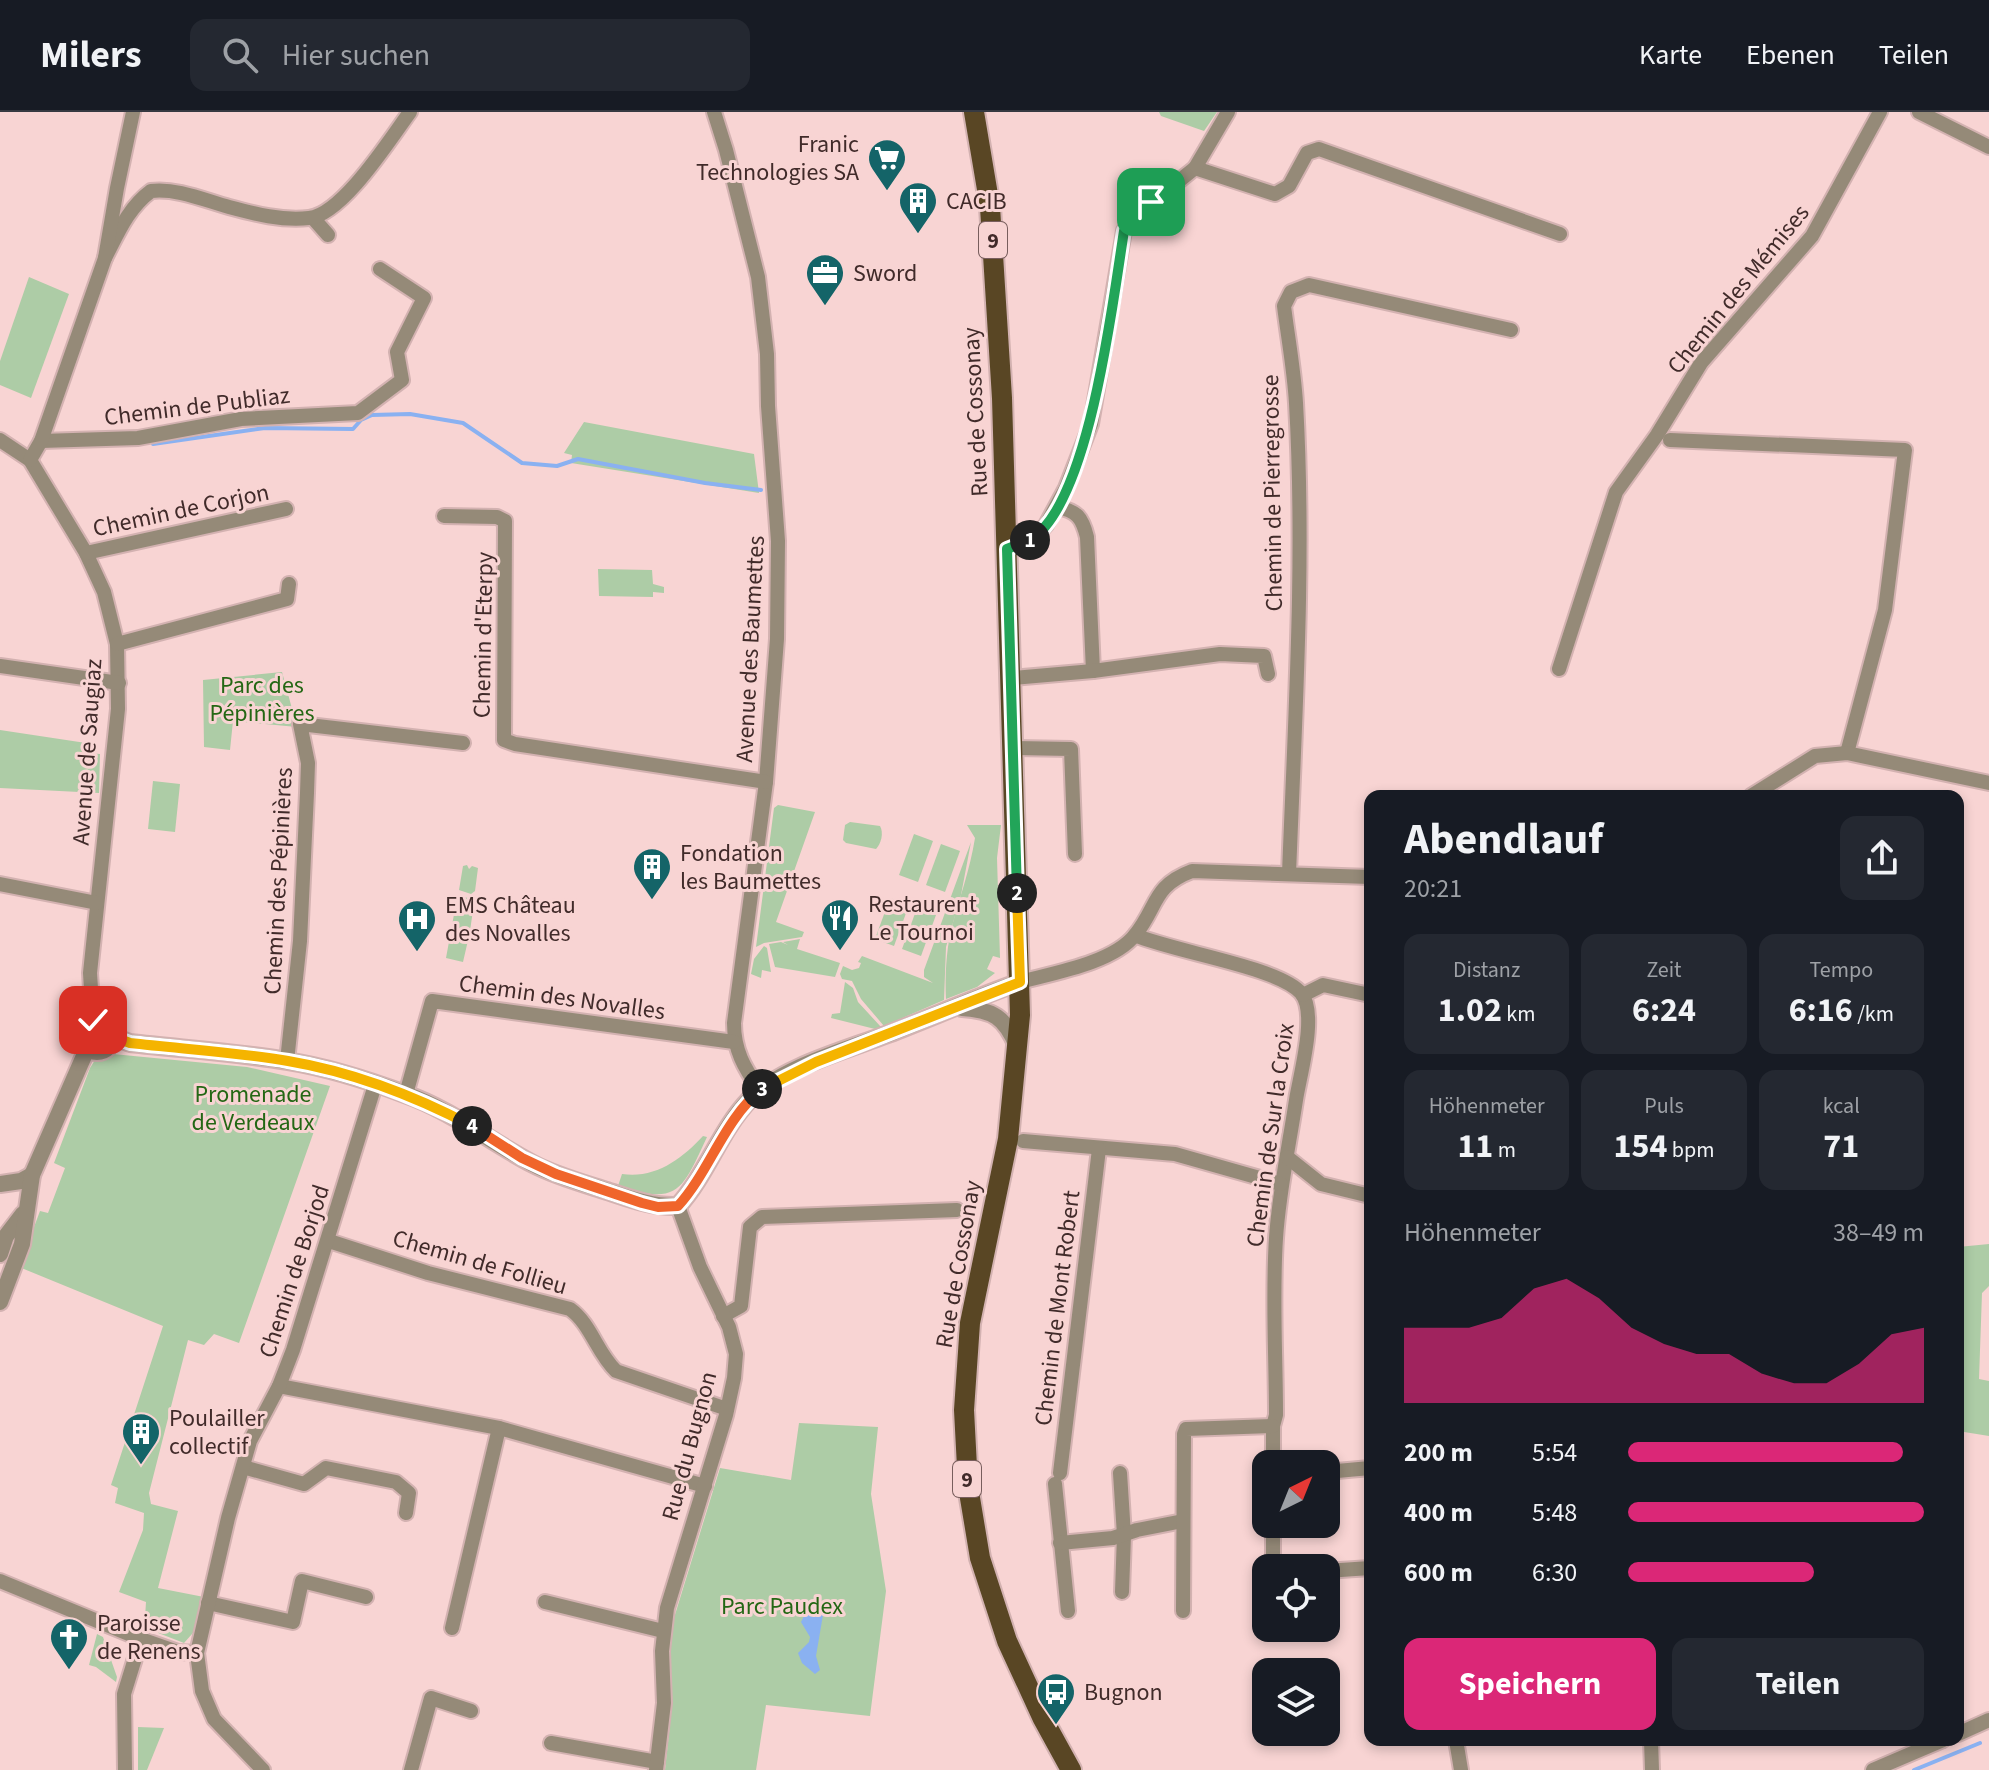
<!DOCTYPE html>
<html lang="de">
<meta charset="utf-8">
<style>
body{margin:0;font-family:"Source Sans 3",sans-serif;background:#242831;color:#f1f3f6;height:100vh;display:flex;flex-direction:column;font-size:30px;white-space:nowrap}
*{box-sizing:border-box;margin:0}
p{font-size:26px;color:#9ea1a6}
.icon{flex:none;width:44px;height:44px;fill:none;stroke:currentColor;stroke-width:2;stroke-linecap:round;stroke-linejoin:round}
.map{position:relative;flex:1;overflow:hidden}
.details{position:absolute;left:1364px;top:678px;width:600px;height:956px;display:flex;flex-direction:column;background:#171b24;border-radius:16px;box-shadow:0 4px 12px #0003}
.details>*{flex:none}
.needle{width:52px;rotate:43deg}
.buttons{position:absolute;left:1252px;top:1338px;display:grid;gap:16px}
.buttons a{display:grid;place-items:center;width:88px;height:88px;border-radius:16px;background:#171b24;box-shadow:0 4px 12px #0003;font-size:40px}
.pin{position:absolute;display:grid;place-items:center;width:68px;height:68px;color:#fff;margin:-34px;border-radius:16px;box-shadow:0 4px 12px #0006}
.km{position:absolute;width:40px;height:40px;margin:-20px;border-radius:50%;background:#222;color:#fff;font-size:22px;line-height:40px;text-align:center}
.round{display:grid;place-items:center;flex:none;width:84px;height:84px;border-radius:16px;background:#242831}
.overview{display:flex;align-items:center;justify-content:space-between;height:136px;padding:0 40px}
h1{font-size:44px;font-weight:700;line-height:60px}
.stats{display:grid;grid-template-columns:repeat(3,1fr);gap:12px;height:136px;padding:8px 40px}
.stats div{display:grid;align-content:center;border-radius:16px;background:#242831;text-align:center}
.stats b{font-size:34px;font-weight:700}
.stats small{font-size:22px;font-weight:400}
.stats p{font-size:22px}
.chart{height:224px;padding:16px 40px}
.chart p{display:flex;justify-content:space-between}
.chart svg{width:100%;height:144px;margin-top:8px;fill:#db2777;opacity:.7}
.action{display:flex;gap:16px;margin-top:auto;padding:16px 40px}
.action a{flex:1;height:92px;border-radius:16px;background:#db2777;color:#fff;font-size:32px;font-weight:700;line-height:92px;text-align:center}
.action a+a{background:#242831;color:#f1f3f6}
ul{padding:0 40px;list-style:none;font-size:26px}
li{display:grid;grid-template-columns:128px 96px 1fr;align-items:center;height:60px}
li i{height:20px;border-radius:10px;background:#db2777}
header{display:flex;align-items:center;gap:48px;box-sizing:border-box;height:112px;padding:0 40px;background:#171b24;border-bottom:2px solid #363941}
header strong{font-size:38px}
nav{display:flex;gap:44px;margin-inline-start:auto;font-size:28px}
.search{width:560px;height:72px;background:#242831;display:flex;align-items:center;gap:20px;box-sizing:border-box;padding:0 28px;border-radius:16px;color:#9ea1a6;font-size:30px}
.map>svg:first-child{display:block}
.green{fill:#adcca6}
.water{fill:#8ab1f1}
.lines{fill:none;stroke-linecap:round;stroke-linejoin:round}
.stream{stroke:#8ab1f1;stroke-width:4}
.minor-casing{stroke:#d3b2b1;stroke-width:18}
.tertiary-casing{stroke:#d3b2b1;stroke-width:20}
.primary-casing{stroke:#d3b2b1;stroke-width:24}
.minor{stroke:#958a78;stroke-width:14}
.tertiary{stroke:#958a78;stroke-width:16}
.primary{stroke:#594624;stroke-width:20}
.split-1-casing{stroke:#fff;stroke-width:16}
.split-2-casing{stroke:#fff;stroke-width:16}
.split-3-casing{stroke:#fff;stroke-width:16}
.split-4-casing{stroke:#fff;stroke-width:16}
.split-5-casing{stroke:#fff;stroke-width:16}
.split-1{stroke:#22a559;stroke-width:10}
.split-2{stroke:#22a559;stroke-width:10}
.split-3{stroke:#f5b400;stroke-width:10}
.split-4{stroke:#f0652b;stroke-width:10}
.split-5{stroke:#f5b400;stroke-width:10}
.labels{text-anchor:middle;stroke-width:6;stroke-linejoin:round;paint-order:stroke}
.shield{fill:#f8d4d3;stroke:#785e5d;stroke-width:2}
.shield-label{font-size:22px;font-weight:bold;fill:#412b2a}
.poi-label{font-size:24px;fill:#412b2a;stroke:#f8d4d3;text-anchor:start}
.street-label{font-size:24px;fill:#412b2a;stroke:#f8d4d3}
.park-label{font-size:24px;fill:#246714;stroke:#f8d4d3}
</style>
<header>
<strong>Milers</strong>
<div class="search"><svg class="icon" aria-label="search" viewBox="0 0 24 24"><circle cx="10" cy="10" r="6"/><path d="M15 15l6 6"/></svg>Hier suchen</div>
<nav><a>Karte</a><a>Ebenen</a><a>Teilen</a></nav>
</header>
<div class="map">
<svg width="1989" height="1658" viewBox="0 0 1989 1658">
<rect width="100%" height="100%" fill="#f8d4d3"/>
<g class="green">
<path d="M1159,0H1217L1204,19L1161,4Z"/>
<path d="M29,165L69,182L31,286L0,273V249Z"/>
<path d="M584,310L754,342L759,381L571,351L572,343L564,341Z"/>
<path d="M598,457L652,458L653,472L664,475V481L653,480V485L599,484Z"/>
<path d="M282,560L297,615L233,609L230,638L204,635L203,568Z"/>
<path d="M0,618L86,631L88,641L100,642L99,681L0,676Z"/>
<path d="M153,669L180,672L175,720L148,717Z"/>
<path d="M778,693L815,700L776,810L804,820L802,825L764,831L756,835L774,696Z"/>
<path d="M850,710L880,714C884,721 881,732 876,737L846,731L843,728L845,713Z"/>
<path d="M967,713H1001L997,746L1000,846L993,844L987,857L995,861L977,875L946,887C945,864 946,841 951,818C959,787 970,758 975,726Z"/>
<path d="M914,722L933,729L918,770L899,763Z"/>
<path d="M971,730L961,783L946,835L944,888L884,914L861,887L852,869L842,867L840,862L843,854L852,858L859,856L861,851L858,850L862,844L933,871L924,865V858Z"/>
<path d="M941,732L960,739L945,780L926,773Z"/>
<path d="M467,753L469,757L472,754L478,756L475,779L471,782L459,778L463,754Z"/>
<path d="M461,784L471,787L474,791L470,819H465V823L469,824L463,850L446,846L457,786Z"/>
<path d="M890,786L909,793L894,834L875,827Z"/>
<path d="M917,796L936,803L921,844L902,837Z"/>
<path d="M800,827L797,837L840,851L835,865L775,855L769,832L781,830L788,833L783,830Z"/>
<path d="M764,834L767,836L771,860L762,858L761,866L751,862L754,847Z"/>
<path d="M845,870L853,876L858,890L881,915L875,917L831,906L832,902L840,901Z"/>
<path d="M113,942L247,955L330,974L239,1231L214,1222L204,1233L188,1228L149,1381L151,1392L178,1399L158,1476L204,1485L200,1513L184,1531L148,1517L145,1506L146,1490L119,1480L143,1418L144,1401L115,1391L118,1376L111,1373L163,1214L19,1155L40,1099L48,1101L65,1056L54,1051L90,956L95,948Z"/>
<path d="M703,1024L707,1025C682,1078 679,1094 618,1074L622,1062C655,1067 682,1047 703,1024Z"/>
<path d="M1989,1132V1174L1982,1181L1979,1267L1989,1269V1324L1958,1319V1135Z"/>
<path d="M799,1311L878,1315L871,1382L886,1479L870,1604L766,1593L756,1658H665L670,1612L669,1548L674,1506L720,1356L791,1368Z"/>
<path d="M97,1522L103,1525L117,1565L116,1570L96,1555L89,1553Z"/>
<path d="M138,1615L164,1616L147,1658H138Z"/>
</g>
<path class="water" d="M816,1489L824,1492V1497L816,1544L820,1558L815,1562L802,1551L798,1541L809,1530L810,1525L801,1510L807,1498Z"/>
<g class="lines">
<g class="stream">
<path d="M153,332L265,316L353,317L361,308L372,303L410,302L463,311L522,351L557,354L578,347L705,371L761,378"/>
<path d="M1914,1658L1980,1631"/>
</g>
<defs>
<g id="minor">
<path d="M714,0L726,38L758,165L767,242L768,294L778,429L777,527L766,670L734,911C734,938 744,956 760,978"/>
<path d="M1919,0L1989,35"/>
<path d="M1195,56L1275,82L1289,74L1307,41L1319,37L1560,122"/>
<path d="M313,106L328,123"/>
<path d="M105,146C118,121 128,96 151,79C177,76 204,88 229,95C255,102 282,109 309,106C343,102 390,27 410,0"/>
<path d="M0,328L30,348L86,441L104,480L117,532L118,597L90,861L93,908"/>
<path d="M1670,328L1905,338L1885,498L1847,641"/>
<path d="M41,329L138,326L241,307L358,301L402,268L397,240L424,186L380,157"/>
<path d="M30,348L41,329L105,146L117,76L133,0"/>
<path d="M1057,395C1077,399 1082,405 1087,425L1093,559"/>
<path d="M444,404L497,405L505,409L504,628L515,632L766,670"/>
<path d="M1007,437L1036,424L1046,413L1066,376L1091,312L1124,119L1134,105L1195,56L1228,0"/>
<path d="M86,441L286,397"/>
<path d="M117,532L287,487L289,472"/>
<path d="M0,554L119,571"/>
<path d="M1559,557L1616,380L1657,323L1701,251L1812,124L1880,0"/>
<path d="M1012,566L1093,559L1220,542L1264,544L1268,562"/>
<path d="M1014,636L1071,637L1075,742"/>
<path d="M1751,684L1815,644L1847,641L1989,671"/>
<path d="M1289,762C1295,605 1305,447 1296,291C1294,258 1288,226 1284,194L1291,180L1309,173L1511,218"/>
<path d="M0,772L97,791"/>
<path d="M1135,823C1174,840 1279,855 1301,881C1318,901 1300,962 1296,988C1289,1034 1279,1080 1276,1126C1272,1185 1276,1244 1276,1303L1273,1314V1352"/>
<path d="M1020,870C1053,861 1113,851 1135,823C1158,795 1152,774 1192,759L1370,765"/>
<path d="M1303,883L1323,873L1370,883"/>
<path d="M287,949L300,829L307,681L308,651L300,612L463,631"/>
<path d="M406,982L432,889L734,930"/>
<path d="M1023,1029L1175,1042L1281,1072"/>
<path d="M1287,1045L1321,1072L1370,1084"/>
<path d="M329,1129L428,1161L570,1197C591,1212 597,1241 616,1259L727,1297"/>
<path d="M723,1204L741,1194L750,1115L762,1105L957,1098"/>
<path d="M279,1274L499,1316L705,1374"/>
<path d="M243,1355L304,1372L326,1356L396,1370L409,1381L406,1401"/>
<path d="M1326,1360L1370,1356"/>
<path d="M1060,1361L1099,1037"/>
<path d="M1120,1361L1124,1423L1122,1480"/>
<path d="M1055,1372L1068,1499"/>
<path d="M1060,1431L1113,1426L1137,1418L1183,1409"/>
<path d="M1273,1453V1412"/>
<path d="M1266,1458V1469"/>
<path d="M1326,1459L1370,1456"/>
<path d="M0,1469L141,1527L178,1540L197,1541"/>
<path d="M545,1490L663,1519"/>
<path d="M208,1491L293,1510L302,1469L366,1485"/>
<path d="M1183,1499L1184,1322L1186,1317L1273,1314"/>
<path d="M452,1516L499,1316"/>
<path d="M1958,1622L1989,1608"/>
<path d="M1456,1628L1461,1658"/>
<path d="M1651,1628L1652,1658"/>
<path d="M551,1631L657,1650"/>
<path d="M125,1658L124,1582L141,1527"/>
<path d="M263,1658L214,1607L202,1579L197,1541L228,1406L250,1329L279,1274L293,1238L375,973"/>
<path d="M411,1658L431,1586L471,1599"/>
<path d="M656,1658L664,1591L662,1539L667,1496L726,1303L734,1266L736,1242L729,1215L700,1155L678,1094"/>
<path d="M1873,1658L1943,1628"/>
</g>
<g id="tertiary">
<path d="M962,896C993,898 1005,905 1017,934"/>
<circle cx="97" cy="924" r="16"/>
<path d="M114,925L130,931C182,937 235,940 287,949C326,955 367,968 405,982C451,998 489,1029 533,1052C556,1064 582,1071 607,1079C631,1087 652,1095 678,1094C707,1062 720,1018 750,987C782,955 846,938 888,922C932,905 975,886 1020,870"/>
<path d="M0,1072L21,1069L32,1063"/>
<path d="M0,1142L6,1124L23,1102"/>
<path d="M0,1190L22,1132L32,1063L87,937"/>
</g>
<path id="primary" d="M974,0L990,95L1002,286L1020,903L1008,1027L970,1211L964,1298L968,1374L980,1446L1007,1529L1043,1607L1071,1658"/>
</defs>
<use href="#minor" class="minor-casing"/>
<use href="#tertiary" class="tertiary-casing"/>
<use href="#primary" class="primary-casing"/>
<use href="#minor" class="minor"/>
<use href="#tertiary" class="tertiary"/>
<use href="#primary" class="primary"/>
</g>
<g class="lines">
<defs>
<path id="split-1" d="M1030,428C1090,392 1113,187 1124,119L1134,105L1151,90"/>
<path id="split-2" d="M1017,781L1007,437L1030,428"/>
<path id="split-3" d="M762,977L816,950L1020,870L1017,781"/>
<path id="split-4" d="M472,1014L522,1046L556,1062L642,1091L658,1095L678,1094C710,1059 724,1007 762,977"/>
<path id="split-5" d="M93,908L108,911L114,925L130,931C182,937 236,940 288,949C353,960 415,984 472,1014"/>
</defs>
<use href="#split-1" class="split-1-casing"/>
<use href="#split-2" class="split-2-casing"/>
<use href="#split-3" class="split-3-casing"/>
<use href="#split-4" class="split-4-casing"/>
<use href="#split-5" class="split-5-casing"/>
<use href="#split-1" class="split-1"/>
<use href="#split-2" class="split-2"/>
<use href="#split-3" class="split-3"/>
<use href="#split-4" class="split-4"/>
<use href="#split-5" class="split-5"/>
</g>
<defs>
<symbol id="supermarket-pin" viewBox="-11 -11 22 30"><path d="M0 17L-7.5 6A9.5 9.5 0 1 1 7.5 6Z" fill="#146468" stroke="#f8d4d3"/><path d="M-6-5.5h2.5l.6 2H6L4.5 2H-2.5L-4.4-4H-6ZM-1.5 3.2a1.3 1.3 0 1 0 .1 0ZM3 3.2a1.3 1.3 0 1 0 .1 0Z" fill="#fff"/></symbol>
<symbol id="building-pin" viewBox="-11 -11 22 30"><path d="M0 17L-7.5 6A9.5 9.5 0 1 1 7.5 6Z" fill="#146468" stroke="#f8d4d3"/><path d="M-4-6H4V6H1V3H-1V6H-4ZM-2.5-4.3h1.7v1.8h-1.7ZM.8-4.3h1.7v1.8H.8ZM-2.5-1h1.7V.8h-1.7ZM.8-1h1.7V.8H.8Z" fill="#fff"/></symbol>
<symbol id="office-pin" viewBox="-11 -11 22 30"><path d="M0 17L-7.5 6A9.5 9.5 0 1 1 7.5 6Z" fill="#146468" stroke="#f8d4d3"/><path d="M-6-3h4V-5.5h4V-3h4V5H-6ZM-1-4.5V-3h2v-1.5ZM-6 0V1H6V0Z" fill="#fff"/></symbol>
<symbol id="restaurant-pin" viewBox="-11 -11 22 30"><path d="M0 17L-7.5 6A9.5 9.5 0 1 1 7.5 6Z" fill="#146468" stroke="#f8d4d3"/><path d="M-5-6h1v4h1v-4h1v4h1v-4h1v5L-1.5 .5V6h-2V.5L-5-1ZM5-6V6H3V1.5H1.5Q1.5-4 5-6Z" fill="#fff"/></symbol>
<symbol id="hospital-pin" viewBox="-11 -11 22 30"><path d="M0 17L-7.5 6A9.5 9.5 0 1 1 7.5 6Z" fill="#146468" stroke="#f8d4d3"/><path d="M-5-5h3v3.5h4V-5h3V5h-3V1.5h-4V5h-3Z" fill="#fff"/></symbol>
<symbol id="church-pin" viewBox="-11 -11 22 30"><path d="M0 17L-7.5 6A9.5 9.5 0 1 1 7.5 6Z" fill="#146468" stroke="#f8d4d3"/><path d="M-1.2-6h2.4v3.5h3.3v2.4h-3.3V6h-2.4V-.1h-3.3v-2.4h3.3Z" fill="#fff"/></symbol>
<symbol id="bus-pin" viewBox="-11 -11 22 30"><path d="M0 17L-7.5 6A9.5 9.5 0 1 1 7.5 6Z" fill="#146468" stroke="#f8d4d3"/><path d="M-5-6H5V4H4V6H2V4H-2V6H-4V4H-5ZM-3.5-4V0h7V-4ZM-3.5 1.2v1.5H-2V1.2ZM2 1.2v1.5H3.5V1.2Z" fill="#fff"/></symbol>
</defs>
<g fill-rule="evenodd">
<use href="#supermarket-pin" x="865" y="24" width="44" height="60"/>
<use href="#building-pin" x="896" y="67" width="44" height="60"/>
<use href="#office-pin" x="803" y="139" width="44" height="60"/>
<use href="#building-pin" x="630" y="733" width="44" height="60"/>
<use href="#restaurant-pin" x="818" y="784" width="44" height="60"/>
<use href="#hospital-pin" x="395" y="785" width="44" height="60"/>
<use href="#building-pin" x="119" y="1298" width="44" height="60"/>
<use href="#church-pin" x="47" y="1503" width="44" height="60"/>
<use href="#bus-pin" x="1034" y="1558" width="44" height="60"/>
</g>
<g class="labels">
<g class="shield">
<rect x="979" y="110" width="28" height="36" rx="6"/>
<rect x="953" y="1349" width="28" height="36" rx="6"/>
</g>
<g class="shield-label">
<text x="993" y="136">9</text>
<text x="967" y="1375">9</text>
</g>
<g class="poi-label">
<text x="859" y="40" text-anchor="end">Franic<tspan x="859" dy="28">Technologies SA</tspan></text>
<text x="946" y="97">CACIB</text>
<text x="853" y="169">Sword</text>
<text x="680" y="749">Fondation<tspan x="680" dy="28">les Baumettes</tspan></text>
<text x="868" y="800">Restaurent<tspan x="868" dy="28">Le Tournoi</tspan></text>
<text x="445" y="801">EMS Château<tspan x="445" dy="28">des Novalles</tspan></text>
<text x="169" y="1314">Poulailler<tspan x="169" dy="28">collectif</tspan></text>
<text x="97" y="1519">Paroisse<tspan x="97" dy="28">de Renens</tspan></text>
<text x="1084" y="1588">Bugnon</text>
</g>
<g class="street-label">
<text transform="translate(1738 177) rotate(-51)" y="8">Chemin des Mémises</text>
<text transform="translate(197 294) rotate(-7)" y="8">Chemin de Publiaz</text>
<text transform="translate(975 300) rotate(-93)" y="8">Rue de Cossonay</text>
<text transform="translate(1272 381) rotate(-91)" y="8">Chemin de Pierregrosse</text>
<text transform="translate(181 398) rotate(-12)" y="8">Chemin de Corjon</text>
<text transform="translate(483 523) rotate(-89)" y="8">Chemin d'Eterpy</text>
<text transform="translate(750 537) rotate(-87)" y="8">Avenue des Baumettes</text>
<text transform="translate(87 640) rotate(-86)" y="8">Avenue de Saugiaz</text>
<text transform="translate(278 769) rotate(-87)" y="8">Chemin des Pépinières</text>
<text transform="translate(562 885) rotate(8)" y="8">Chemin des Novalles</text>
<text transform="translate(1270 1023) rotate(-82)" y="8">Chemin de Sur la Croix</text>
<text transform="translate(480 1150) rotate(16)" y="8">Chemin de Follieu</text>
<text transform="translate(958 1152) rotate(-80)" y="8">Rue de Cossonay</text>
<text transform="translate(294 1159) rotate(-72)" y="8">Chemin de Borjod</text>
<text transform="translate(1057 1196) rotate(-83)" y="8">Chemin de Mont Robert</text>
<text transform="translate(689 1334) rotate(-75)" y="8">Rue du Bugnon</text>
</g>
<g class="park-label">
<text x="262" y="581">Parc des<tspan x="262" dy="28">Pépinières</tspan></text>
<text x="253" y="990">Promenade<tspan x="253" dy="28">de Verdeaux</tspan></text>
<text x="782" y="1502">Parc Paudex</text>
</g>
</g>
</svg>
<div class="buttons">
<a><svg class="needle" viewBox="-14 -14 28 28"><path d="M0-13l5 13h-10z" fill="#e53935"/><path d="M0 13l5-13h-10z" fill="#9ea1a6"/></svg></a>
<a><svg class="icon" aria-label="locate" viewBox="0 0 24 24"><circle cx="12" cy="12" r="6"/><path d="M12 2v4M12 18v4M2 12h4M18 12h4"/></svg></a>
<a><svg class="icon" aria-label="layers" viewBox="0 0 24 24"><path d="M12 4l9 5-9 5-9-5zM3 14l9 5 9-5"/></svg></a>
</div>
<div class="pin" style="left:1151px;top:90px;background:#1e9e55"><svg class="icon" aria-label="arrive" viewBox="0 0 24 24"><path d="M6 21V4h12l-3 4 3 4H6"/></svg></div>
<div class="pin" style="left:93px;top:908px;background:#d93025"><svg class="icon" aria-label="check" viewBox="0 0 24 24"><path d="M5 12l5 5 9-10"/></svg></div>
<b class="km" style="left:1030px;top:428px">1</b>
<b class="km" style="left:1017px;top:781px">2</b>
<b class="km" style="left:762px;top:977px">3</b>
<b class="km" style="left:472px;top:1014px">4</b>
<section class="details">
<div class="overview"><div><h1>Abendlauf</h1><p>20:21</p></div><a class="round"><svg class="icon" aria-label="share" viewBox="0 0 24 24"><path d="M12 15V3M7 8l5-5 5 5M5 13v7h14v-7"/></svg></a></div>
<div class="stats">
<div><p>Distanz</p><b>1.02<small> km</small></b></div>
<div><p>Zeit</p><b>6:24</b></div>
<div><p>Tempo</p><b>6:16<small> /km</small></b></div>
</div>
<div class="stats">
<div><p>Höhenmeter</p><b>11<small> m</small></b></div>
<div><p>Puls</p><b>154<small> bpm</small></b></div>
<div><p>kcal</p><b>71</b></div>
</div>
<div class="chart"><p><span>Höhenmeter</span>38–49 m</p>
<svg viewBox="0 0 160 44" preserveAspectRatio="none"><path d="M0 44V21L10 21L20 21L30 18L40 9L50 6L60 12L70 21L80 26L90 29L100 29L110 35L120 38L130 38L140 32L150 23L160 21V44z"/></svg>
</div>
<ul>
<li><b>200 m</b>5:54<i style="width:93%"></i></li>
<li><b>400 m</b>5:48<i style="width:100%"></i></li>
<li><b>600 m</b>6:30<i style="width:63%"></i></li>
</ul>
<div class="action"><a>Speichern</a><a>Teilen</a></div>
</section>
</div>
